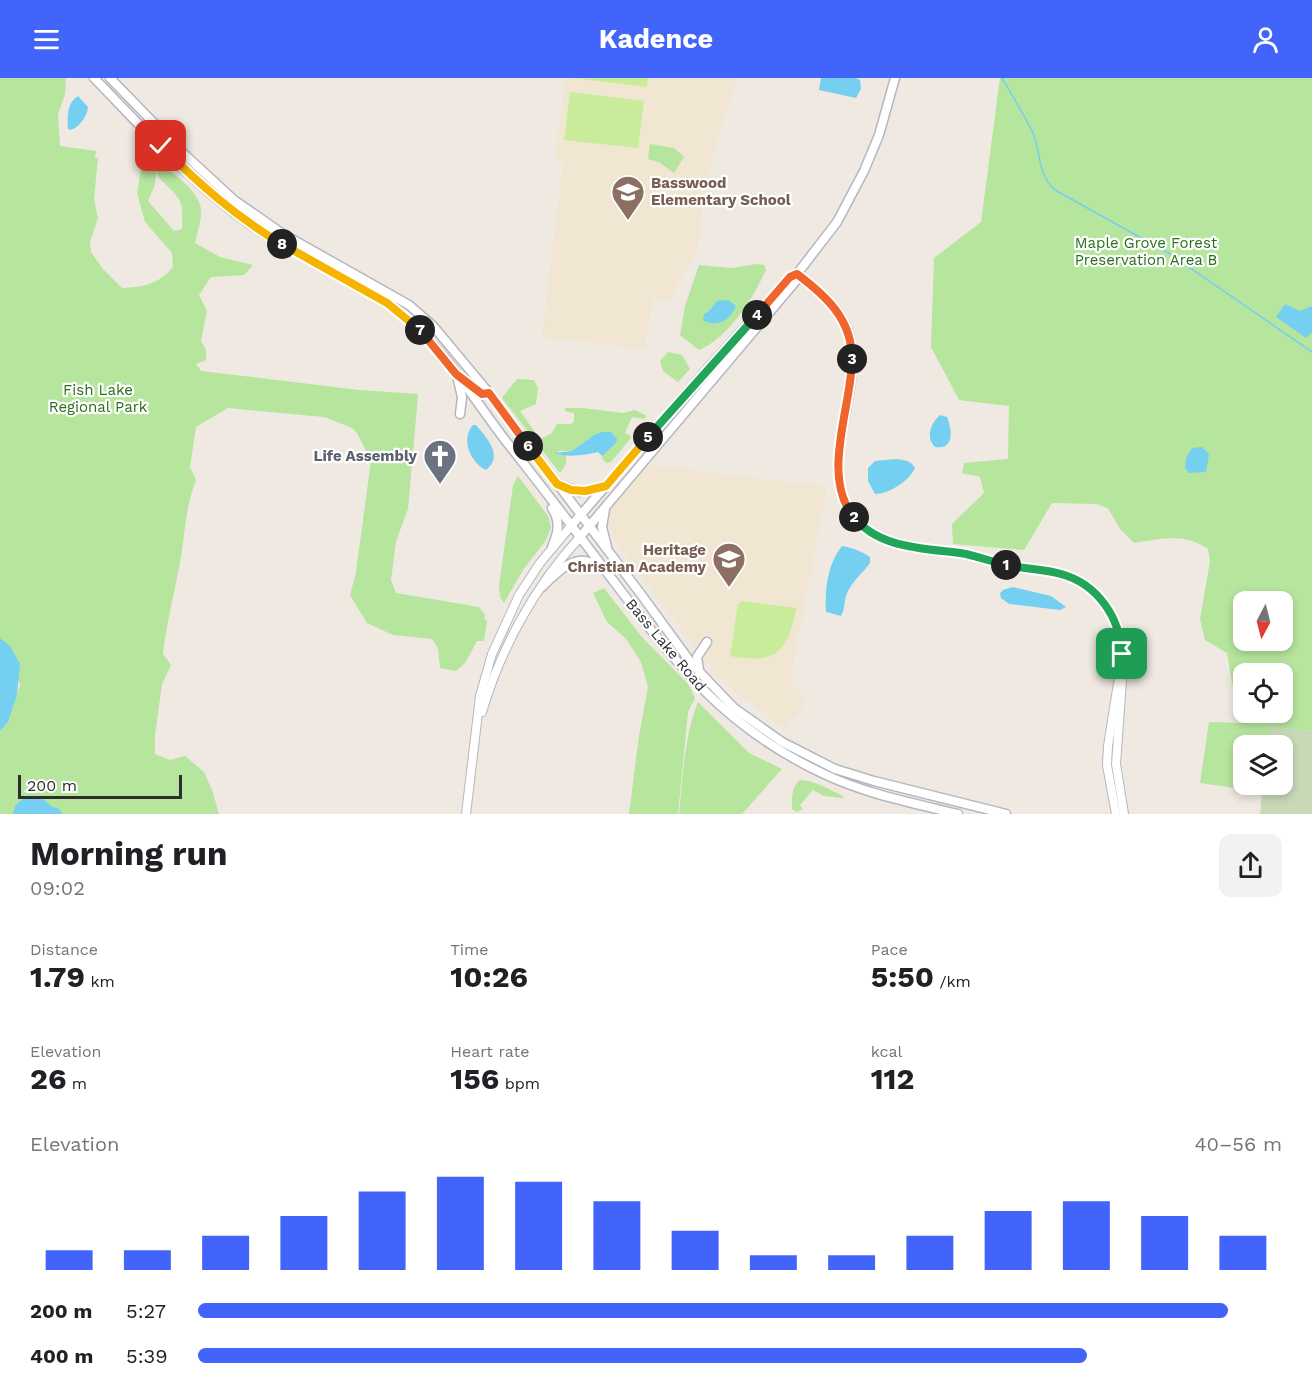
<!DOCTYPE html>
<meta charset="utf-8">
<style>
body{margin:0;font-family:"Work Sans",sans-serif;background:#f2f2f2;color:#202124;height:100vh;display:flex;flex-direction:column;font-size:22px;white-space:nowrap}
*{box-sizing:border-box;margin:0}
p{font-size:20px;color:#757577}
.icon{flex:none;width:33px;height:33px;fill:none;stroke:currentColor;stroke-width:2;stroke-linecap:round;stroke-linejoin:round}
.map{position:relative;height:736px;overflow:hidden}
.side{display:flex;flex-direction:column;background:#fff;flex:1}
.side>*{flex:none}
.needle{width:39px;rotate:187deg}
.fabs{position:absolute;left:1233px;top:513px;display:grid;gap:12px}
.fabs a{display:grid;place-items:center;width:60px;height:60px;border-radius:12px;background:#fff;box-shadow:0 3px 9px #0003;font-size:30px}
.scale{position:absolute;left:18px;bottom:15px;width:164px;box-sizing:border-box;padding-left:6px;border:3px solid #2e2e2e;border-top:0;font-size:16px;line-height:21px;white-space:nowrap;color:#2e2e2e;-webkit-text-stroke:4px #fff;paint-order:stroke}
.pin{position:absolute;display:grid;place-items:center;width:51px;height:51px;color:#fff;margin:-26px;border-radius:12px;box-shadow:0 3px 9px #0006}
.km{position:absolute;width:30px;height:30px;margin:-15px;border-radius:50%;background:#222;color:#fff;font-size:16px;line-height:30px;text-align:center}
.round{display:grid;place-items:center;flex:none;width:63px;height:63px;border-radius:12px;background:#f2f2f2}
.overview{display:flex;align-items:center;justify-content:space-between;height:102px;padding:0 30px}
h1{font-size:33px;font-weight:700;line-height:45px}
.stats{display:grid;grid-template-columns:repeat(3,1fr);gap:9px;height:102px;padding:6px 30px}
.stats div{display:grid;align-content:center}
.stats b{font-size:30px;font-weight:700}
.stats small{font-size:16px;font-weight:400}
.stats p{font-size:16px}
.chart{height:168px;padding:12px 30px}
.chart p{display:flex;justify-content:space-between}
.chart svg{width:100%;height:108px;margin-top:6px;stroke:#4264fb;stroke-width:6}
ul{padding:0 30px;list-style:none;font-size:20px}
li{display:grid;grid-template-columns:96px 72px 1fr;align-items:center;height:45px}
li i{height:15px;border-radius:8px;background:#4264fb}
header{display:flex;justify-content:space-between;align-items:center;height:78px;padding:0 30px;background:#4264fb;color:#fff;font-size:27px;font-weight:700}
.map>svg:first-child{display:block}
.education{fill:#f0e6d1}
.green{fill:#b6e59e;fill-rule:evenodd}
.cemetery{fill:#c8d9b8}
.pitch{fill:#c9ec9a}
.water{fill:#75cff0}
.lines{fill:none;stroke-linecap:round;stroke-linejoin:round}
.stream{stroke:#75cff0;stroke-width:1.5}
.tertiary-casing{stroke:#b4b7c1;stroke-width:10}
.secondary-casing{stroke:#b4b7c1;stroke-width:11}
.tertiary{stroke:#fff;stroke-width:8}
.secondary{stroke:#fff;stroke-width:8}
.split-1-casing{stroke:#fff;stroke-width:12}
.split-2-casing{stroke:#fff;stroke-width:12}
.split-3-casing{stroke:#fff;stroke-width:12}
.split-4-casing{stroke:#fff;stroke-width:12}
.split-5-casing{stroke:#fff;stroke-width:12}
.split-6-casing{stroke:#fff;stroke-width:12}
.split-7-casing{stroke:#fff;stroke-width:12}
.split-8-casing{stroke:#fff;stroke-width:12}
.split-9-casing{stroke:#fff;stroke-width:12}
.split-1{stroke:#22a559;stroke-width:8}
.split-2{stroke:#22a559;stroke-width:8}
.split-3{stroke:#f0652b;stroke-width:8}
.split-4{stroke:#f0652b;stroke-width:8}
.split-5{stroke:#22a559;stroke-width:8}
.split-6{stroke:#f5b400;stroke-width:8}
.split-7{stroke:#f0652b;stroke-width:8}
.split-8{stroke:#f5b400;stroke-width:8}
.split-9{stroke:#f5b400;stroke-width:8}
.labels{text-anchor:middle;stroke-width:4.5;stroke-linejoin:round;paint-order:stroke}
.education-label{font-size:15px;font-weight:bold;fill:#785e54;stroke:#fff;text-anchor:start}
.park-label{font-size:15px;fill:#2c6e1b;stroke:#fff}
.worship-label{font-size:15px;font-weight:bold;fill:#5b616d;stroke:#fff;text-anchor:end}
.street-label{font-size:15px;fill:#2e2e2e;stroke:#fff}
</style>
<header><svg class="icon" aria-label="menu" viewBox="0 0 24 24"><path d="M4 6h16M4 12h16M4 18h16"/></svg>Kadence<svg class="icon" aria-label="person" viewBox="0 0 24 24"><circle cx="12" cy="8" r="4"/><path d="M4 21q1-7 8-7t8 7"/></svg></header>
<div class="map">
<svg width="1312" height="736" viewBox="0 0 1312 736">
<rect width="100%" height="100%" fill="#efe9e1"/>
<g class="education">
<path d="M565,0H737L714,72L704,116L697,171L669,222L656,220L652,223L645,271L542,259L563,85L555,83Z"/>
<path d="M648,387L827,409L790,602L806,625L784,651L732,611L704,580L613,461L607,436Z"/>
</g>
<g class="green">
<path d="M0,0H66L65,16L58,37L60,68L96,73L95,80H98L94,121L98,140L90,164L91,174L103,191L122,210C144,209 159,206 173,189L172,175L145,144L137,115L141,91L157,85C171,92 201,115 201,132C202,142 197,154 195,165L220,179L253,187L244,197L211,199L199,217L207,233L201,263L206,272V282L196,286L201,293L359,312L418,316L408,431L396,463L391,502L396,515L479,529L485,537L484,541L487,542L484,563H477L465,585L456,593L440,590L438,570L432,561L393,557L367,545L350,517L356,494L371,383L357,355L352,350L324,339L228,330L196,349L190,389L196,402C186,427 185,453 181,479C175,512 167,543 163,576L171,587L162,606L155,657V676L170,682L185,678L204,694L212,712L219,736H0V653L8,644L20,607L4,563L0,560ZM156,93C159,105 177,112 181,126C183,134 182,143 182,151L174,153L148,123L155,107Z"/>
<path d="M1000,0H1312V653L1270,649L1267,667L1244,668V706L1263,707L1262,714L1200,705L1209,644L1242,645L1253,641L1250,635L1282,634V596H1244L1243,628L1239,625L1232,605L1227,575L1205,562L1200,541L1210,483L1208,471C1182,454 1163,461 1134,465L1120,451L1108,430L1096,426L1052,425L1024,472L953,466L952,446L984,415L980,399L962,395L964,385L1008,381L1009,328L959,322L931,269L934,180L981,144ZM1244,524H1282V562H1244Z"/>
<path d="M650,66L674,70L684,79L674,95L660,85L648,81Z"/>
<path d="M757,186L764,187L766,192C752,222 729,259 699,272L680,257L685,228L699,187L731,190Z"/>
<path d="M668,274L682,277L690,291L678,304L663,293L660,283Z"/>
<path d="M517,301L534,302L538,310L536,326L520,333L540,361L552,355L557,346H571L574,344V335L565,333V330H583L623,335L635,332L647,338L644,341L632,339L625,355L630,357L631,360L611,384L607,385L603,382L602,378L616,365L589,361L572,373H558V377H566V386L561,394H559L502,320Z"/>
<path d="M518,398L548,438L551,449L546,462L523,492L504,525L500,519L499,508L513,407Z"/>
<path d="M604,510L641,558L689,607L695,620L688,634L678,736H629L639,658L648,609L641,584L626,561L607,544L593,515Z"/>
<path d="M698,624L749,675L782,691L742,736H679C683,699 684,659 698,624Z"/>
<path d="M800,702C814,702 830,712 843,718V720L824,718L813,712L800,727L803,731L797,734L792,731C792,721 791,709 800,702Z"/>
</g>
<path class="cemetery" d="M1269,649L1312,653V736H1260L1263,707L1282,706V668L1267,667Z"/>
<g class="pitch">
<path d="M575,0H648L647,9Z"/>
<path d="M570,14L644,23L638,70L564,62Z"/>
<path d="M742,523L796,530C788,575 775,586 730,578L738,526Z"/>
</g>
<g class="water">
<path d="M821,0H856L860,2L861,11L856,20L819,12Z"/>
<path d="M78,18L88,29C87,39 80,48 71,52L68,51C67,38 67,25 78,18Z"/>
<path d="M728,222L736,228C731,242 717,250 703,242L704,236L709,233L717,223Z"/>
<path d="M1285,226L1300,233L1312,228V254L1306,260L1276,239Z"/>
<path d="M940,337L947,339C952,351 955,372 935,369C925,359 931,345 940,337Z"/>
<path d="M473,347H476C487,360 504,378 486,392C471,385 460,361 473,347Z"/>
<path d="M602,354H611L617,361L616,365L602,378L598,374C586,377 566,380 555,375L572,373L594,357Z"/>
<path d="M1202,369L1209,376L1206,394L1189,395L1185,390L1186,380L1192,370Z"/>
<path d="M897,381C905,382 911,383 915,390C909,403 889,416 875,416L868,403V390L875,383Z"/>
<path d="M842,468C853,470 861,473 870,479V485C862,496 850,505 846,518C844,525 845,531 841,538L826,534C825,510 827,488 842,468Z"/>
<path d="M1013,509L1051,518L1066,529L1060,532L1009,526L1001,520L1000,515L1003,512Z"/>
<path d="M0,560L10,568L20,586L17,617L8,644L0,653Z"/>
<path d="M26,718C38,718 44,720 52,729L58,730L63,736H13L15,728Z"/>
</g>
<g class="lines">
<path class="stream" d="M1002,0C1012,17 1023,35 1032,53C1042,75 1036,94 1055,112L1170,176L1312,274"/>
<defs>
<g id="tertiary">
<path d="M797,196C817,212 838,227 848,252C871,314 801,408 869,453C897,472 933,471 965,476C983,479 1000,487 1018,490C1031,492 1045,492 1058,495C1088,502 1111,528 1120,556C1124,572 1125,591 1118,605L1108,668L1107,687L1116,736"/>
<path d="M1122,603L1116,686L1124,736"/>
<path d="M482,634C501,570 535,508 580,459"/>
<path d="M466,736L480,618L492,576L519,517L540,485L571,448"/>
</g>
<g id="secondary">
<path d="M94,0C144,51 192,106 251,147C303,182 370,206 415,248C452,282 478,328 509,367C544,411 578,456 612,501C677,587 724,649 824,696C866,716 913,725 958,736"/>
<path d="M110,0L183,75L234,122L283,156L409,227L434,249L489,315L643,519L692,586L734,630L782,664L835,691L874,703L1006,736"/>
<path d="M458,302L462,319L460,336"/>
<path d="M464,302L482,316L489,315"/>
<path d="M560,407L580,414L605,408"/>
<path d="M552,430C561,444 558,455 552,469"/>
<path d="M605,431L602,449L607,469"/>
<path d="M571,448L709,289L790,199L797,196L837,144L864,93L879,57L895,0"/>
<path d="M580,459L795,204L797,196"/>
<path d="M542,509C557,494 578,471 599,490"/>
<path d="M699,592L697,579L707,564"/>
</g>
</defs>
<use href="#tertiary" class="tertiary-casing"/>
<use href="#secondary" class="secondary-casing"/>
<use href="#tertiary" class="tertiary"/>
<use href="#secondary" class="secondary"/>
</g>
<g class="lines">
<defs>
<path id="split-1" d="M1006,487C1024,491 1044,491 1061,496C1098,506 1120,540 1122,576"/>
<path id="split-2" d="M854,439C880,472 928,470 966,476C979,479 993,484 1006,487"/>
<path id="split-3" d="M852,281C852,328 820,398 854,439"/>
<path id="split-4" d="M757,237L790,199L797,196C826,218 852,241 852,281"/>
<path id="split-5" d="M648,359L757,237"/>
<path id="split-6" d="M528,368L557,406L571,412L585,413L606,408L648,359"/>
<path id="split-7" d="M420,252L456,296L482,316L489,315L528,368"/>
<path id="split-8" d="M282,166L387,225L420,252"/>
<path id="split-9" d="M161,68C198,105 236,139 282,166"/>
</defs>
<use href="#split-1" class="split-1-casing"/>
<use href="#split-2" class="split-2-casing"/>
<use href="#split-3" class="split-3-casing"/>
<use href="#split-4" class="split-4-casing"/>
<use href="#split-5" class="split-5-casing"/>
<use href="#split-6" class="split-6-casing"/>
<use href="#split-7" class="split-7-casing"/>
<use href="#split-8" class="split-8-casing"/>
<use href="#split-9" class="split-9-casing"/>
<use href="#split-1" class="split-1"/>
<use href="#split-2" class="split-2"/>
<use href="#split-3" class="split-3"/>
<use href="#split-4" class="split-4"/>
<use href="#split-5" class="split-5"/>
<use href="#split-6" class="split-6"/>
<use href="#split-7" class="split-7"/>
<use href="#split-8" class="split-8"/>
<use href="#split-9" class="split-9"/>
</g>
<defs>
<symbol id="school-pin" viewBox="-11 -11 22 30"><path d="M0 17L-7.5 6A9.5 9.5 0 1 1 7.5 6Z" fill="#8d6e63" stroke="#fff"/><path d="M0-5L7-2L0 1L-7-2ZM-4 1L0 2.5L4 1V4Q0 6-4 4Z" fill="#fff"/></symbol>
<symbol id="church-pin" viewBox="-11 -11 22 30"><path d="M0 17L-7.5 6A9.5 9.5 0 1 1 7.5 6Z" fill="#6b7280" stroke="#fff"/><path d="M-1.2-6h2.4v3.5h3.3v2.4h-3.3V6h-2.4V-.1h-3.3v-2.4h3.3Z" fill="#fff"/></symbol>
</defs>
<g fill-rule="evenodd">
<use href="#school-pin" x="609" y="95" width="38" height="52"/>
<use href="#church-pin" x="421" y="359" width="38" height="52"/>
<use href="#school-pin" x="710" y="462" width="38" height="52"/>
</g>
<g class="labels">
<g class="education-label">
<text x="651" y="110">Basswood<tspan x="651" dy="17">Elementary School</tspan></text>
<text x="706" y="477" text-anchor="end">Heritage<tspan x="706" dy="17">Christian Academy</tspan></text>
</g>
<g class="park-label">
<text x="1146" y="170">Maple Grove Forest<tspan x="1146" dy="17">Preservation Area B</tspan></text>
<text x="98" y="317">Fish Lake<tspan x="98" dy="17">Regional Park</tspan></text>
</g>
<g class="worship-label">
<text x="417" y="383">Life Assembly</text>
</g>
<g class="street-label">
<text transform="translate(666 567) rotate(50)" y="5">Bass Lake Road</text>
</g>
</g>
</svg>
<div class="fabs">
<a><svg class="needle" viewBox="-14 -14 28 28"><path d="M0-13l5 13h-10z" fill="#e53935"/><path d="M0 13l5-13h-10z" fill="#757577"/></svg></a>
<a><svg class="icon" aria-label="locate" viewBox="0 0 24 24"><circle cx="12" cy="12" r="6"/><path d="M12 2v4M12 18v4M2 12h4M18 12h4"/></svg></a>
<a><svg class="icon" aria-label="layers" viewBox="0 0 24 24"><path d="M12 4l9 5-9 5-9-5zM3 14l9 5 9-5"/></svg></a>
</div>
<div class="scale">200 m</div>
<div class="pin" style="left:1122px;top:576px;background:#1e9e55"><svg class="icon" aria-label="arrive" viewBox="0 0 24 24"><path d="M6 21V4h12l-3 4 3 4H6"/></svg></div>
<div class="pin" style="left:161px;top:68px;background:#d93025"><svg class="icon" aria-label="check" viewBox="0 0 24 24"><path d="M5 12l5 5 9-10"/></svg></div>
<b class="km" style="left:1006px;top:487px">1</b>
<b class="km" style="left:854px;top:439px">2</b>
<b class="km" style="left:852px;top:281px">3</b>
<b class="km" style="left:757px;top:237px">4</b>
<b class="km" style="left:648px;top:359px">5</b>
<b class="km" style="left:528px;top:368px">6</b>
<b class="km" style="left:420px;top:252px">7</b>
<b class="km" style="left:282px;top:166px">8</b>
</div>
<section class="side">
<div class="overview"><div><h1>Morning run</h1><p>09:02</p></div><a class="round"><svg class="icon" aria-label="share" viewBox="0 0 24 24"><path d="M12 15V3M7 8l5-5 5 5M5 13v7h14v-7"/></svg></a></div>
<div class="stats">
<div><p>Distance</p><b>1.79<small> km</small></b></div>
<div><p>Time</p><b>10:26</b></div>
<div><p>Pace</p><b>5:50<small> /km</small></b></div>
</div>
<div class="stats">
<div><p>Elevation</p><b>26<small> m</small></b></div>
<div><p>Heart rate</p><b>156<small> bpm</small></b></div>
<div><p>kcal</p><b>112</b></div>
</div>
<div class="chart"><p><span>Elevation</span>40–56 m</p>
<svg viewBox="0 0 160 44" preserveAspectRatio="none"><path d="M5 44V36M15 44V36M25 44V30M35 44V22M45 44V12M55 44V6M65 44V8M75 44V16M85 44V28M95 44V38M105 44V38M115 44V30M125 44V20M135 44V16M145 44V22M155 44V30"/></svg>
</div>
<ul>
<li><b>200 m</b>5:27<i style="width:95%"></i></li>
<li><b>400 m</b>5:39<i style="width:82%"></i></li>
</ul>
</section>
